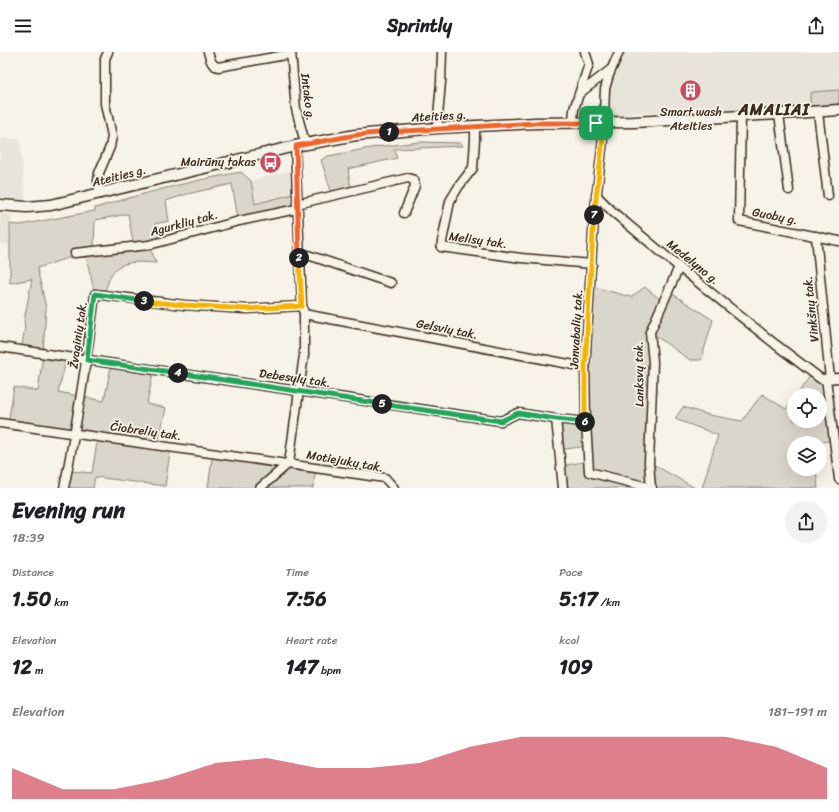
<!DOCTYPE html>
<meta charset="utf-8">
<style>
body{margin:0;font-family:Sriracha,sans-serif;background:#f2f2f2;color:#202124;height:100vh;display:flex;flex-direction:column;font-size:15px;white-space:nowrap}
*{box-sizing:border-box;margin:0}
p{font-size:13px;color:#757577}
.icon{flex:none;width:22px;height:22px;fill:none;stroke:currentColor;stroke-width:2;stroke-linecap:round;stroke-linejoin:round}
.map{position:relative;height:436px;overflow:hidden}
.sheet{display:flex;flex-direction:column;background:#fff;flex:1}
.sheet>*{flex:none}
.fabs{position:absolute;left:787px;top:336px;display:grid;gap:8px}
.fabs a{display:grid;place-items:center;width:40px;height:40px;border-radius:50%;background:#fff;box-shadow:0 4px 16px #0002;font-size:20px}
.pin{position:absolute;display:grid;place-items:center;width:34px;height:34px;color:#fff;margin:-17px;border-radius:8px;box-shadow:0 2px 6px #0006}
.km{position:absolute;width:20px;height:20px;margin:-10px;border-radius:50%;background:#222;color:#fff;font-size:11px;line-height:20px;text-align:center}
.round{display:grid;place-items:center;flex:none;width:42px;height:42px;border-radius:21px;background:#f2f2f2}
.headline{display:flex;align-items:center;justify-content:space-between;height:68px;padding:0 12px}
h1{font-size:22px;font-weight:800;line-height:30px}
.figures{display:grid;grid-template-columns:repeat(3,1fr);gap:6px;height:68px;padding:4px 12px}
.figures div{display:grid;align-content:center}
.figures b{font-size:20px;font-weight:800}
.figures small{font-size:11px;font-weight:400}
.figures p{font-size:11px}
.chart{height:112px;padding:8px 12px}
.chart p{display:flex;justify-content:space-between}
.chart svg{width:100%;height:72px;margin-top:4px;fill:#d1495b;opacity:.7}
header{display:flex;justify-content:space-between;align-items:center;height:52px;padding:0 12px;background:#fff;font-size:18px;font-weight:800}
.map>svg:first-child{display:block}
.built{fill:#e9e4d9}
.green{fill:#dbd6cb;stroke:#8b8074;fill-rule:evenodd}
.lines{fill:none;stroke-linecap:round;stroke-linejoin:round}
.minor-casing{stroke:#3b2a1e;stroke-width:11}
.tertiary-casing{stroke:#3b2a1e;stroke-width:13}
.minor{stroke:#f7f3e8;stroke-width:8}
.tertiary{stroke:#f7f3e8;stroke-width:10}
.split-1-casing{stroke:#fff;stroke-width:8}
.split-2-casing{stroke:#fff;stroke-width:8}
.split-3-casing{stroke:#fff;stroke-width:8}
.split-4-casing{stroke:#fff;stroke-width:8}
.split-5-casing{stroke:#fff;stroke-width:8}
.split-6-casing{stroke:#fff;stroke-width:8}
.split-7-casing{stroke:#fff;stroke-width:8}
.split-8-casing{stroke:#fff;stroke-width:8}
.split-1{stroke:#f0652b;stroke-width:5}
.split-2{stroke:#f0652b;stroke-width:5}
.split-3{stroke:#f5b400;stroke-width:5}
.split-4{stroke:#22a559;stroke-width:5}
.split-5{stroke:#22a559;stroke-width:5}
.split-6{stroke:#22a559;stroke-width:5}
.split-7{stroke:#f5b400;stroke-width:5}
.split-8{stroke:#f5b400;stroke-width:5}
.labels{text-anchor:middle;stroke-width:3.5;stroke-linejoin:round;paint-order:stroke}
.street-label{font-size:12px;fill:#3b2a1e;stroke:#f7f3e8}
.poi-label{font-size:12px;fill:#3b2a1e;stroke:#f7f3e8}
.district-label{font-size:16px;font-weight:bold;letter-spacing:1px;fill:#3b2a1e;stroke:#f7f3e8}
</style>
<header><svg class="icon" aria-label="menu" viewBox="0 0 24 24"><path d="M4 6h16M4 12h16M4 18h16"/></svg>Sprintly<svg class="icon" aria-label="share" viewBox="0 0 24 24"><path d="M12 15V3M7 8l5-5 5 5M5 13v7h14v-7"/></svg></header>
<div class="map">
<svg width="839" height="436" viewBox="0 0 839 436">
<rect width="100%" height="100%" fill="#f7f3e8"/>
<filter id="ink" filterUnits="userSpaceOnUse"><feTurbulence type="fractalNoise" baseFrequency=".025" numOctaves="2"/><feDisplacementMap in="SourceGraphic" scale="8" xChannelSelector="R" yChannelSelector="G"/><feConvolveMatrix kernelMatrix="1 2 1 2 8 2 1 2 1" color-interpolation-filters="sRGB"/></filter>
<g filter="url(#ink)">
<g class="built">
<path d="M624,0H839V52L679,62L666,60L633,61L616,65L612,64L608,60L607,40Z"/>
<path d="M0,87H20L25,148L0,146Z"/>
<path d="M293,118V142L255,152L251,129Z"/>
<path d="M0,161L12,163L9,177L10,193L0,191Z"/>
</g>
<g class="green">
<path d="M839,38V52L813,54H810V42L812,40Z"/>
<path d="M420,90L461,91L463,94L394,97L397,106L348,117L351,137L331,139L321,108L328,104L376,95Z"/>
<path d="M241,120L251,129L255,152L293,142V156L238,167L232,132L187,142L166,149L169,169L155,172L160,191L149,193L156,211C141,210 120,207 111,223C108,229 106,237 103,244L95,242L86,205L68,206L37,216L46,256L43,301L67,305L58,340L104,349L111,314L153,321L147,352L166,356L158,392L171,394L165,434L95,425L93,436H68L71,419L92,421L98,384L8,372L14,335L38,339L43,302L21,298L25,276L24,269L32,227L10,231V172L20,173L95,159V156C144,141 190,129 241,120ZM128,162L133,190L129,195L94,196L95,168Z"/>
<path d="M590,234L631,245L645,235L663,250L668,239L713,268L701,308H690L650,280L649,410L695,436H562L561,414L588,409L587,394L559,398L556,367L585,370Z"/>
<path d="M812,321L826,327L834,388L814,391H794V417H816L818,436H702L718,383L675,367L683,355L709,363L742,369L762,342L786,357L794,347V369H820V343H797Z"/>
<path d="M213,400L316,415L313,436H208Z"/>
</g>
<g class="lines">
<defs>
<g id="minor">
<path d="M208,0C210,7 211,13 218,15L291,2"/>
<path d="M291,0L296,57L305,91"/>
<path d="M619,0L609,23L605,37L603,87L594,165L585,315L586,370L589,420L652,436"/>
<path d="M580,41L610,18"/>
<path d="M818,60L828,144"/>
<path d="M779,62L789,138"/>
<path d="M741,64L739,169L839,189"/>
<path d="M573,71L574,57L589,12L585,0"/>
<path d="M475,75V88L473,116L459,134L450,149L441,195L521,206L592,212"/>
<path d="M437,76L441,30L442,0"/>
<path d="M100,142L98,129L99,121L110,95L112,84L105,52V7L108,0"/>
<path d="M596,143L613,160L679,215L775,292L821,327L839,326"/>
<path d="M297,152L408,126L414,128L415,134L404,161"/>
<path d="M816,184L830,327"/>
<path d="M299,200L391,231"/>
<path d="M75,201L149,193L239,169L297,157"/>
<path d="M304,262L585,315"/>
<path d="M0,295L501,369L518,361L556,367L586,370"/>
<path d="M826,327L839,427"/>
<path d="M556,367L563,436"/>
<path d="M0,371L385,426L394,436"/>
<path d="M64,436C77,372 87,307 95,242L184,253L246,257L302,254"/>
<path d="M260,436L289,411L304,303V262L302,254L295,94"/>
<path d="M651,436L649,411L653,310L650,280L679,215"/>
</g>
<path id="tertiary" d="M0,153L27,155L51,153L295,94L356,83L437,76L536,71L634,70L779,62L839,58"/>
</defs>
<use href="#minor" class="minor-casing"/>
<use href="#tertiary" class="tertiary-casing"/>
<use href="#minor" class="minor"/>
<use href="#tertiary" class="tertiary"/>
</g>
</g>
<g class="lines" filter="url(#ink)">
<defs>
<path id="split-1" d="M389,80L536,71H596"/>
<path id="split-2" d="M299,206L296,94L356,83L389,80"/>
<path id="split-3" d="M144,249L184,253L246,257L302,254L299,206"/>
<path id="split-4" d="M144,249L95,242L87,308L178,321"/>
<path id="split-5" d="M178,321L382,352"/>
<path id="split-6" d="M382,352L501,369L518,361L556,367L585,370"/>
<path id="split-7" d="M585,370V315L594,163"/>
<path id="split-8" d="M594,163L604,78V70L596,71"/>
</defs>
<use href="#split-1" class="split-1-casing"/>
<use href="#split-2" class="split-2-casing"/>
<use href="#split-3" class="split-3-casing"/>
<use href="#split-4" class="split-4-casing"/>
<use href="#split-5" class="split-5-casing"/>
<use href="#split-6" class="split-6-casing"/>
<use href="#split-7" class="split-7-casing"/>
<use href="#split-8" class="split-8-casing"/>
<use href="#split-1" class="split-1"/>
<use href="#split-2" class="split-2"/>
<use href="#split-3" class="split-3"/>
<use href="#split-4" class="split-4"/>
<use href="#split-5" class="split-5"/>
<use href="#split-6" class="split-6"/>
<use href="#split-7" class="split-7"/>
<use href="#split-8" class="split-8"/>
</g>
<defs>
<symbol id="building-disc" viewBox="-11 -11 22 22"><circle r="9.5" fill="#d1495b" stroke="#f7f3e8"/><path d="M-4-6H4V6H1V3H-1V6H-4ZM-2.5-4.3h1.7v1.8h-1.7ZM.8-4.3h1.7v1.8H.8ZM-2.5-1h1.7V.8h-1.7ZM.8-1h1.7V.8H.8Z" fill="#fff"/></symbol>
<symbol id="bus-disc" viewBox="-11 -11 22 22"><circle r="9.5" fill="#d1495b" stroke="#f7f3e8"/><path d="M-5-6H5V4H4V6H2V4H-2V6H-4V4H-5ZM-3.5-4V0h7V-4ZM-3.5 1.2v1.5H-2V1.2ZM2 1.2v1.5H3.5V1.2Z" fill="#fff"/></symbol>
</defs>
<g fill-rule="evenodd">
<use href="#building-disc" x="678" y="26" width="25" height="25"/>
<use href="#bus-disc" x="258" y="98" width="25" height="25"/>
</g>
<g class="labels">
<g class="street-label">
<text transform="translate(308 45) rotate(83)" y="4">Intako g.</text>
<text transform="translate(439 64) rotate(-3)" y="4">Ateities g.</text>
<text transform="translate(119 124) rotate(-14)" y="4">Ateities g.</text>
<text transform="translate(775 164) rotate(11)" y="4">Guobų g.</text>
<text transform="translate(184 171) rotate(-15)" y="4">Agurklių tak.</text>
<text transform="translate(478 188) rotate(8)" y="4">Melisų tak.</text>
<text transform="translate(693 210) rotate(39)" y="4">Medelyno g.</text>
<text transform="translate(811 257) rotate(-96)" y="4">Vinkšnų tak.</text>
<text transform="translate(447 277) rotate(11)" y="4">Gelsvių tak.</text>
<text transform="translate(576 277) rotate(-87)" y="4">Jonvabalių tak.</text>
<text transform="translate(78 283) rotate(-82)" y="4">Žvaginių tak.</text>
<text transform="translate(639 322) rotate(-91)" y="4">Lanksvų tak.</text>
<text transform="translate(295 326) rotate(8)" y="4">Debesylų tak.</text>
<text transform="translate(146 379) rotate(8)" y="4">Čiobrelių tak.</text>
<text transform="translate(345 409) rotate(10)" y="4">Motiejukų tak.</text>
</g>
<g class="poi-label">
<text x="691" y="64">Smart wash<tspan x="691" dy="14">Ateities</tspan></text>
<text x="256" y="114" text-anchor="end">Mairūnų takas</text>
</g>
<g class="district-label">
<text x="774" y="63">AMALIAI</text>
</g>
</g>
</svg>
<div class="fabs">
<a><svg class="icon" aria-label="locate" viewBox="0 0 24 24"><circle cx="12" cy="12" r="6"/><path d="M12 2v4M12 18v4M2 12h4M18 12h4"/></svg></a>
<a><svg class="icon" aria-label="layers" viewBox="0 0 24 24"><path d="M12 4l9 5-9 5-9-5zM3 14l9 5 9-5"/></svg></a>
</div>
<div class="pin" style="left:596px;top:71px;background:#1e9e55"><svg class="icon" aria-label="arrive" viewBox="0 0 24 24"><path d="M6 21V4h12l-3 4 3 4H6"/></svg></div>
<b class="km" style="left:389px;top:80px">1</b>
<b class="km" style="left:299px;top:206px">2</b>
<b class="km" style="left:144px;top:249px">3</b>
<b class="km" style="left:178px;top:321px">4</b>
<b class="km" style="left:382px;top:352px">5</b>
<b class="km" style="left:585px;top:370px">6</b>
<b class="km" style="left:594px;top:163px">7</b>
</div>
<section class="sheet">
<div class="headline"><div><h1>Evening run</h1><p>18:39</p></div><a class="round"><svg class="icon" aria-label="share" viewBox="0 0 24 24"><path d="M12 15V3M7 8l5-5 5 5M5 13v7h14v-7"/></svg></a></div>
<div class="figures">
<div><p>Distance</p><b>1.50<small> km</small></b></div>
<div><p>Time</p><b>7:56</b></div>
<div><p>Pace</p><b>5:17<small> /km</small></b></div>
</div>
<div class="figures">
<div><p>Elevation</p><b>12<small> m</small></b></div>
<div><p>Heart rate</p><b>147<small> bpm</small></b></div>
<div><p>kcal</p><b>109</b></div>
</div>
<div class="chart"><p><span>Elevation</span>181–191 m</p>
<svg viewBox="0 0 160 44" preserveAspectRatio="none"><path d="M0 44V25L10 38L20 38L30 32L40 22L50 19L60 25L70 25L80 22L90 12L100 6L110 6L120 6L130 6L140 6L150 12L160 25V44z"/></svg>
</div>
</section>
